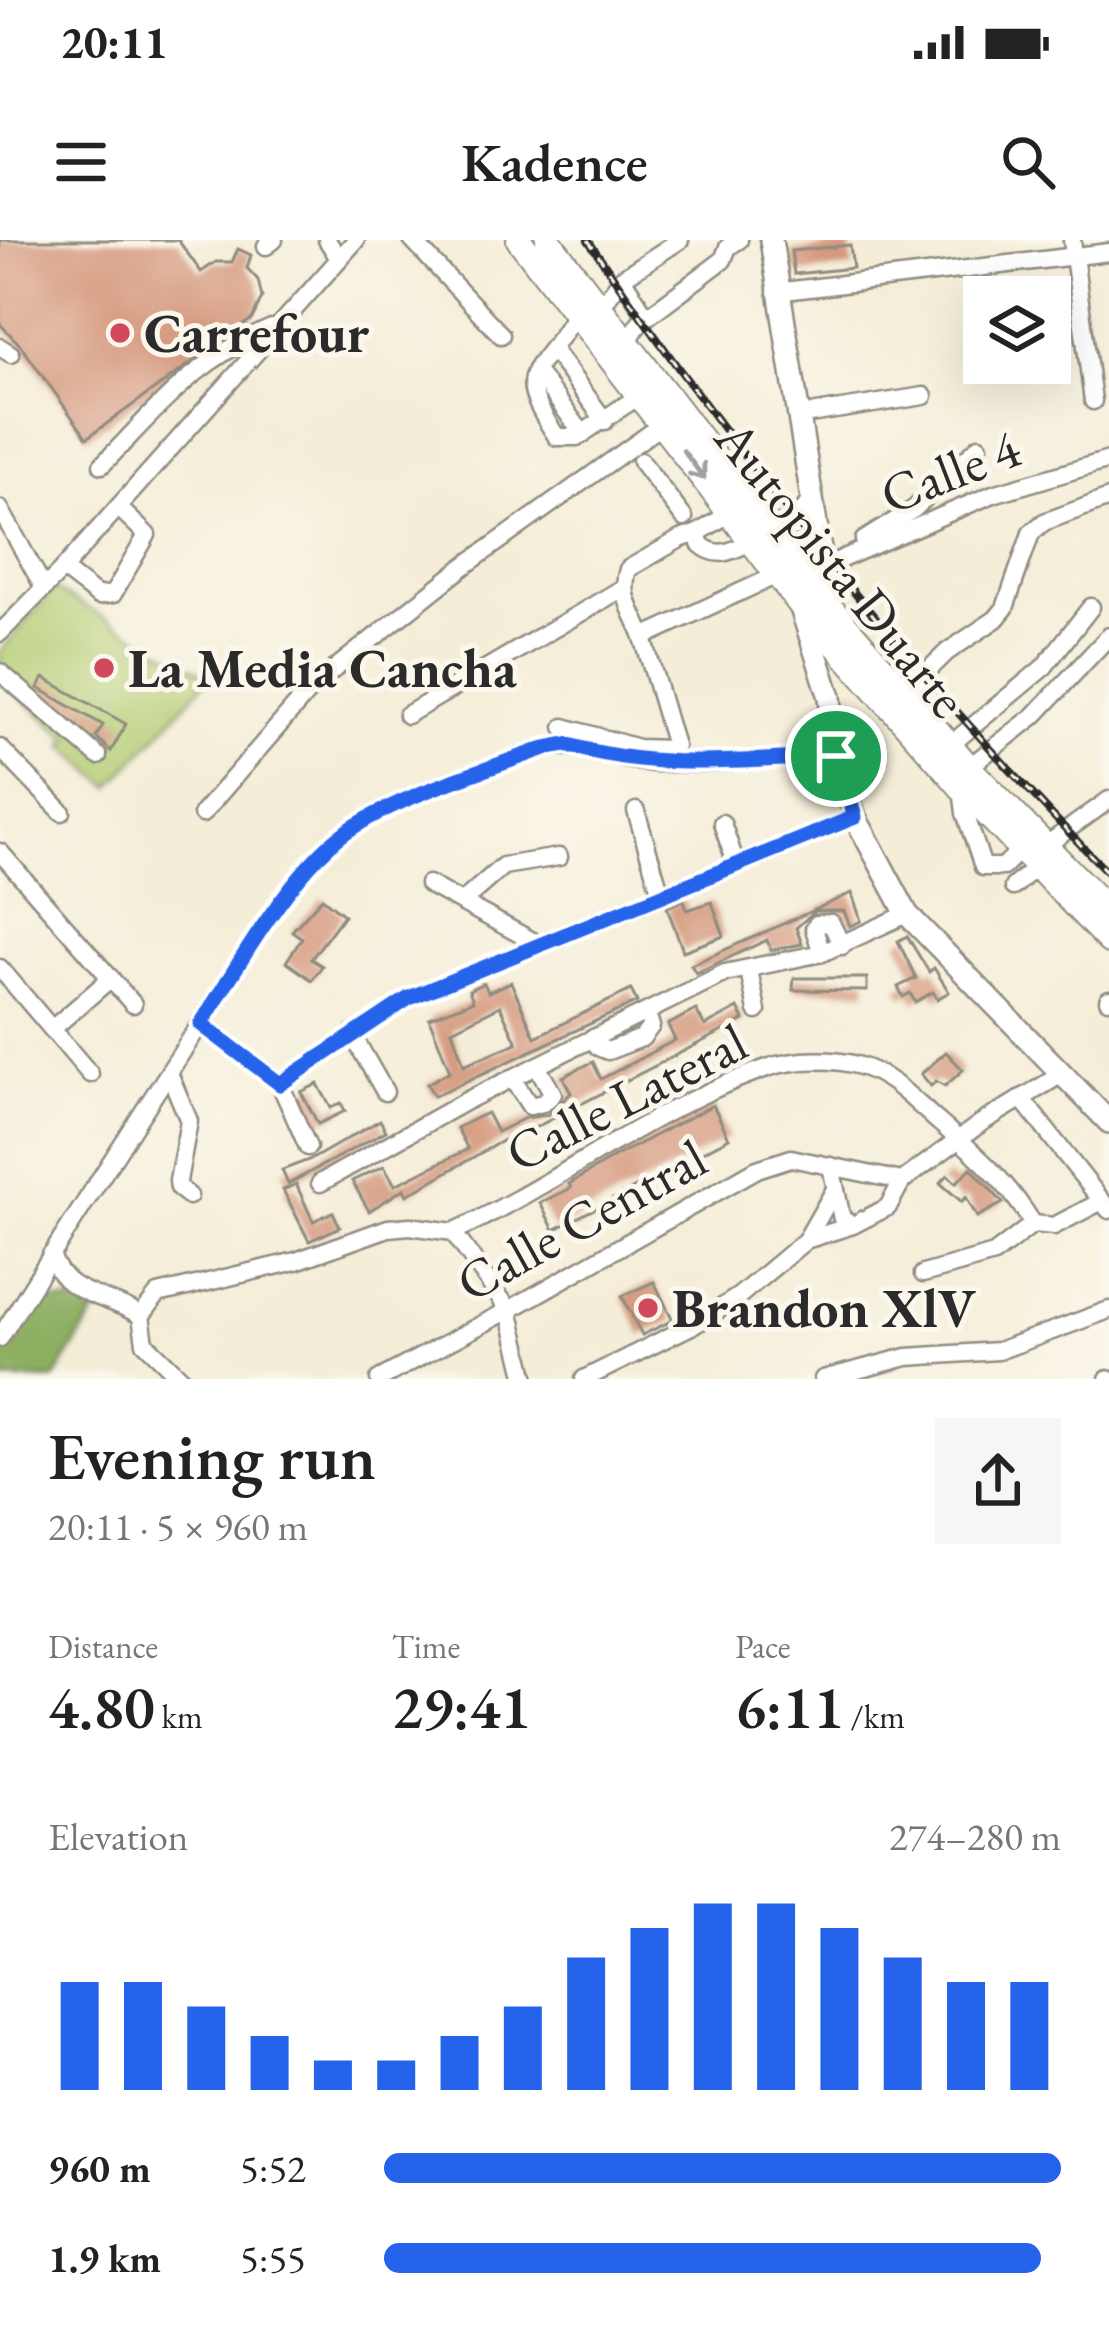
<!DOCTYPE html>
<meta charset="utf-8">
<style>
body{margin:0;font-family:"EB Garamond",serif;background:#f6f6f6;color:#222;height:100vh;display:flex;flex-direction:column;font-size:45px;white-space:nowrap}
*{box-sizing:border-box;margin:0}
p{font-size:39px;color:#767676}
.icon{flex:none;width:66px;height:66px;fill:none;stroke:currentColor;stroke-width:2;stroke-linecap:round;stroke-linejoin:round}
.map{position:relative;height:1139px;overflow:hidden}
.drawer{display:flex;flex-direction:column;background:#fff;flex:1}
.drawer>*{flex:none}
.buttons{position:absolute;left:963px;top:36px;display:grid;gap:24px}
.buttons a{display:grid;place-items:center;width:108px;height:108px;border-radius:0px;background:#fff;box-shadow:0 12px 48px #0002;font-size:60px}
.pin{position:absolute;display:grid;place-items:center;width:102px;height:102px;color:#fff;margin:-51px;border:6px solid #fff;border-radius:50%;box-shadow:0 3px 12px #0007}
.round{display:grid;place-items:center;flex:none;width:126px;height:126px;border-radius:0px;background:#f6f6f6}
.headline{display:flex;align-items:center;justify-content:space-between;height:204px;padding:0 48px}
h1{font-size:66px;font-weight:600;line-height:90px}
.figures{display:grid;grid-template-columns:repeat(3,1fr);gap:18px;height:204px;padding:12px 48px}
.figures div{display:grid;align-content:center}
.figures b{font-size:60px;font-weight:600}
.figures small{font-size:33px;font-weight:400}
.figures p{font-size:33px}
.chart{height:336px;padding:24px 48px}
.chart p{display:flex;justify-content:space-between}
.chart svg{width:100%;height:216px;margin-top:12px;stroke:#2563eb;stroke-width:6}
ul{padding:0 48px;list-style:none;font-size:39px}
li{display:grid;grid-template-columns:192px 144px 1fr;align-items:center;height:90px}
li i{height:30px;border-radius:15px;background:#2563eb}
.status{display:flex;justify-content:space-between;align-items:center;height:84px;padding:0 60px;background:#fff;direction:ltr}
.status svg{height:33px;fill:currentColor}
header{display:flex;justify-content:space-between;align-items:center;height:156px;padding:0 48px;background:#fff;font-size:54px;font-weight:600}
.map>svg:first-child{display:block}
.green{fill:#b1cb70;stroke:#6e7b4e;stroke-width:3}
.forest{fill:#8caf62;stroke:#5c6d46;stroke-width:3}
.building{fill:#d5997e;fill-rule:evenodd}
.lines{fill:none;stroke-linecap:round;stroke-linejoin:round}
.minor-casing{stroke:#908c81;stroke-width:21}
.major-casing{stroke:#908c81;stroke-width:26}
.highway-casing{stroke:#908c81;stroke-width:28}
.minor{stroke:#fff;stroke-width:16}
.major{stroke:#fff;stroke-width:21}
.highway{stroke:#fff;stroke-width:24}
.rail-casing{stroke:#2b2b2b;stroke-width:8}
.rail{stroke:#fbf7ec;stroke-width:3;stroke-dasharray:9;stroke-linecap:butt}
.oneway{stroke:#a0a0a0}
.route-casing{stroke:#fff;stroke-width:24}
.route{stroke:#2563eb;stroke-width:15}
.poi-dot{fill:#d1495b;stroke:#fbf7ec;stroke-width:4.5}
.labels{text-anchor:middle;stroke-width:10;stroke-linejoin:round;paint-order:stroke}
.poi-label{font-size:54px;font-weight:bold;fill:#2b2b2b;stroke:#fbf7ec;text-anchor:start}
.street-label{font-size:54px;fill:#2b2b2b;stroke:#fbf7ec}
</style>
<div class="status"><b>20:11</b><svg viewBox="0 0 49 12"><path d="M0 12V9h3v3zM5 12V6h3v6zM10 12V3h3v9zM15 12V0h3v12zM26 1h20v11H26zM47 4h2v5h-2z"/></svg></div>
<header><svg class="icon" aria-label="menu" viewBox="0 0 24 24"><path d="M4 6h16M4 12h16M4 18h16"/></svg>Kadence<svg class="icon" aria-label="search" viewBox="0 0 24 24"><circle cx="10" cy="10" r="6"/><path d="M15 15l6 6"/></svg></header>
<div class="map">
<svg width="1109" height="1139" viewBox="0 0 1109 1139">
<rect width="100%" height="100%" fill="#fbf7ec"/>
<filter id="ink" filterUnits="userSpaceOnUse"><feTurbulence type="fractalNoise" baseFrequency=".00833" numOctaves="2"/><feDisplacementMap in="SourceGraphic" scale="24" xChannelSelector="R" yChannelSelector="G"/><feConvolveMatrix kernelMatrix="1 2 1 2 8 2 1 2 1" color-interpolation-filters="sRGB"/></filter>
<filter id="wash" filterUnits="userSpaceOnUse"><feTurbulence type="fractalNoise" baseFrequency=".004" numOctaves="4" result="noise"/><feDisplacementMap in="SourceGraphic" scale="48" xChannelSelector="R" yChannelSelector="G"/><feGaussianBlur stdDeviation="2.7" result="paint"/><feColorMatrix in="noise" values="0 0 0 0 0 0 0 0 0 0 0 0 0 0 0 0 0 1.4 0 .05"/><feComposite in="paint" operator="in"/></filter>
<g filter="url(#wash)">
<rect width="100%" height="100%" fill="#f4edd7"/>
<path class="green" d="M54,349L210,437L110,547L63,505L70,499L0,440V412Z"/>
<path class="forest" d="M33,1060L101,1064L54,1139H0V1118Z"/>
<g id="blocks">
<g class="building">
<path d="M0,0H178L201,32L216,22H232L238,9L251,15L247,28L258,40L262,58L252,79L87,198L22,107L0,84Z"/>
<path d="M850,5L853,28L794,34L791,11Z"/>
<path d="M44,438L126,484L111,511L96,497L103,485L38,448Z"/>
<path d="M852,653L861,681L850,686L844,671H815L796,688L802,704L771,710L767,700L696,733L691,725Z"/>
<path d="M322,658L344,675L311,719L322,726L312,740L286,722L302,698L292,691Z"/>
<path d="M684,660L687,670L712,662L724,696L683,711L667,667Z"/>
<path d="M907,696L929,732L934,728L949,752L937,759L933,752L915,762L910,753L903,757L898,747L916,738L898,701Z"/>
<path d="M794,738H867V751L793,750Z"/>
<path d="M511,742L535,797L631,750L637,762L434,856L427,844L450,831L429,778L473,761L469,750L484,743L488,752ZM500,766L517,803L464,825L452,790Z"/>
<path d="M738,768L744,780L509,901L507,898L407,955L404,949L369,971L352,941L384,926L395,945L468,909L457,888L470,881L487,873L497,892L525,878L547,875L571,853L563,837L580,828L593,822L601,839L675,800L668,785L684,776L696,770L705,786Z"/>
<path d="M946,812L963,830L945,846L936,841L931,846L921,834Z"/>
<path d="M318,844L331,868L341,863L345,871L318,884L301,852Z"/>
<path d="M713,865L729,898L554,990L540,963L571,948L569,944L616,916Z"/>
<path d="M380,880L386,891L288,944L282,930L314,918Z"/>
<path d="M971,928L1003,963L977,977L966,957L962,962L940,943L948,935L956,943Z"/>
<path d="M296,944L313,981L333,972L340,987L309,1001L283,950Z"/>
<path d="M654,1042L673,1080L642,1095L622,1056Z"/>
</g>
</g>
</g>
<g filter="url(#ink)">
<use href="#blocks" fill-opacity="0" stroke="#908c81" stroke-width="3"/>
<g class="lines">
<defs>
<g id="minor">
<path d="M327,0L338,17"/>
<path d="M412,0L501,95"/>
<path d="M1072,0L1093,161"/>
<path d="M266,6L274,0"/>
<path d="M622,38L647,77"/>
<path d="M776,52L1109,12"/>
<path d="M600,68L622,38L680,0"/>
<path d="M575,73C543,137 507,123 557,197H577L639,156"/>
<path d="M627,103L640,82L723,20L728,7L739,0"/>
<path d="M0,107L11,114"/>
<path d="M552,109L605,181"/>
<path d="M536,131L583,194"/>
<path d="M797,176L924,156"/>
<path d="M641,221L684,278"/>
<path d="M102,225C160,166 193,121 272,88"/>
<path d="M0,269L44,348"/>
<path d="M730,273L698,293L700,304C718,320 732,311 752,301"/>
<path d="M698,293L680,299L628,329C619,357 634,372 643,397L777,335"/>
<path d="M864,300L914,269L979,206"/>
<path d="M823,327L993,254L1109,220"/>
<path d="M63,329L98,356L113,354L147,295L118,267"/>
<path d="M0,393L63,329L356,0"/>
<path d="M0,432L98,516"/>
<path d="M905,453L947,412L996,379L1005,368L1031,293L1044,282L1109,258"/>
<path d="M407,475L623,348"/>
<path d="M564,487L638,508L672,509L675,506L643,397"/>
<path d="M950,505L1044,427L1091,367"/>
<path d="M0,508L62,572"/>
<path d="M969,527L1034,476L1109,396"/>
<path d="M962,549L965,573L983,627H1003L1021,609"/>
<path d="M636,571L661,654"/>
<path d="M202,574L313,446L463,327L663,184"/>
<path d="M722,583L736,624"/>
<path d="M1045,606L1109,560"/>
<path d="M0,612L133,764"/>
<path d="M428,644L538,704"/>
<path d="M1013,647L1037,626"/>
<path d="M462,662L503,626L559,617"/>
<path d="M822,713L814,689L817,684L831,683L842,706"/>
<path d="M0,728L90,834"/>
<path d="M749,730L757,771"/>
<path d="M1108,760L1109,759"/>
<path d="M201,784L280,844L308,907"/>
<path d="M52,789L111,738"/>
<path d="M352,794L385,852"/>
<path d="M594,798L598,807L608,811L642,798L651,786L647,774"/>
<path d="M169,833L189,881L178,941L179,948L189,956"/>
<path d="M512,838L530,866L543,863L553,854L537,826"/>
<path d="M280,844L409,758L855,577"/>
<path d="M1021,858L1109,970"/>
<path d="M831,926L842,979L853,985L888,967L902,941"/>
<path d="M320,943L466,861L725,733L822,713L907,674"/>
<path d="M1033,984L1054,986L1102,961"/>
<path d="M453,992C559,943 659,864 770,827C796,819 834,818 860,826C891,835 910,857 934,878C971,910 1008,941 1033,984L994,1014L923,1034"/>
<path d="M806,1000L834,951"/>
<path d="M51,1015C66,1058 105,1053 141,1076L158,1054L296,1021L388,988L410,986L453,992L509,1070L526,1139"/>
<path d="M141,1076L145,1103L182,1139"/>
<path d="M0,1098C65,992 133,887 201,783C242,721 290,630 351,588C401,554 486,530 545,508C581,500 618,522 656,523C716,525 777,519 836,516"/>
<path d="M379,1139L509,1070L757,929L791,918L902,941L981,883L1062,834"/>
<path d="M584,1139L701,1081L739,1056L806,1000L853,985"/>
<path d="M823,1139L907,1117L998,1111L1109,1070"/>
<path d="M1108,1139H1109"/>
</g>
<g id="major">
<path d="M771,0L829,366"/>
<path d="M769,288L795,285L811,264"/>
<path d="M801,368L830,457L836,516L855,577L907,674L1109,882"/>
</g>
<g id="highway">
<path d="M519,0L799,363L962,548L1109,701"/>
<path d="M548,0L829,366L975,534L1109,671"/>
</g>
</defs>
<use href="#minor" class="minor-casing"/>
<use href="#major" class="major-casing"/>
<use href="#highway" class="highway-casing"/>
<use href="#minor" class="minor"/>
<use href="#major" class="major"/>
<use href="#highway" class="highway"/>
<defs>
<path id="rail" d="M588,0C742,227 917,438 1109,634"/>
</defs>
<use href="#rail" class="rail-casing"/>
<use href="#rail" class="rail"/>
</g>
<defs><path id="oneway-shaft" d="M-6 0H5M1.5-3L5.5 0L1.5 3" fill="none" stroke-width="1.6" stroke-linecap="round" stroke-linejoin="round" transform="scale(3)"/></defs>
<use class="oneway" href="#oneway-shaft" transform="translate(694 225) rotate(53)"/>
</g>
<g class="lines" filter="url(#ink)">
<defs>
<path id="route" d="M566,504C654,532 745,520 836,516L855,577L409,758L280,844L201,784C238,726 296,621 355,586C412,551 482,532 545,508Z"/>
</defs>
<use href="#route" class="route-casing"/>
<use href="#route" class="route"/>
</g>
<g class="poi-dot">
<circle cx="120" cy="93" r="12"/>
<circle cx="104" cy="428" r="12"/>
<circle cx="648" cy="1068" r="12"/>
</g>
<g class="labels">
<g class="poi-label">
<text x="144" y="112">Carrefour</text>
<text x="128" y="447">La Media Cancha</text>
<text x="672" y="1087">Brandon XlV</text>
</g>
<g class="street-label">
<text transform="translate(950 231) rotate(-21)" y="19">Calle 4</text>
<text transform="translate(842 328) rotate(51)" y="19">Autopista Duarte</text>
<text transform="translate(626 857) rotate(-27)" y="19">Calle Lateral</text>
<text transform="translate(581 980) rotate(-29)" y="19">Calle Central</text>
</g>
</g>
</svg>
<div class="buttons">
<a><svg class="icon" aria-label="layers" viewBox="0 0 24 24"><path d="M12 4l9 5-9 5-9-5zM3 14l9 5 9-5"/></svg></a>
</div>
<div class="pin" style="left:836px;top:516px;background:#1e9e55"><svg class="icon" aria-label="arrive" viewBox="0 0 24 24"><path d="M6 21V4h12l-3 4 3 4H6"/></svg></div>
</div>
<section class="drawer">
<div class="headline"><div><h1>Evening run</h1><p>20:11 · 5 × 960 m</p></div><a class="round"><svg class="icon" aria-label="share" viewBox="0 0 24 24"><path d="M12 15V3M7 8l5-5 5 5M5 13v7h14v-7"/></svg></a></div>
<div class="figures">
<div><p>Distance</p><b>4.80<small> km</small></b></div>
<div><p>Time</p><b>29:41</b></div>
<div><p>Pace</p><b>6:11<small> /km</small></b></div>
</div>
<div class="chart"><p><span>Elevation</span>274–280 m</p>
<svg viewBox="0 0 160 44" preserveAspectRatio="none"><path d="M5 44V22M15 44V22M25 44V27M35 44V33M45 44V38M55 44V38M65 44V33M75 44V27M85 44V17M95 44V11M105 44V6M115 44V6M125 44V11M135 44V17M145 44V22M155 44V22"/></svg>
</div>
<ul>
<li><b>960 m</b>5:52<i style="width:100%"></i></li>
<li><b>1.9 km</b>5:55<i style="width:97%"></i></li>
</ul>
</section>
